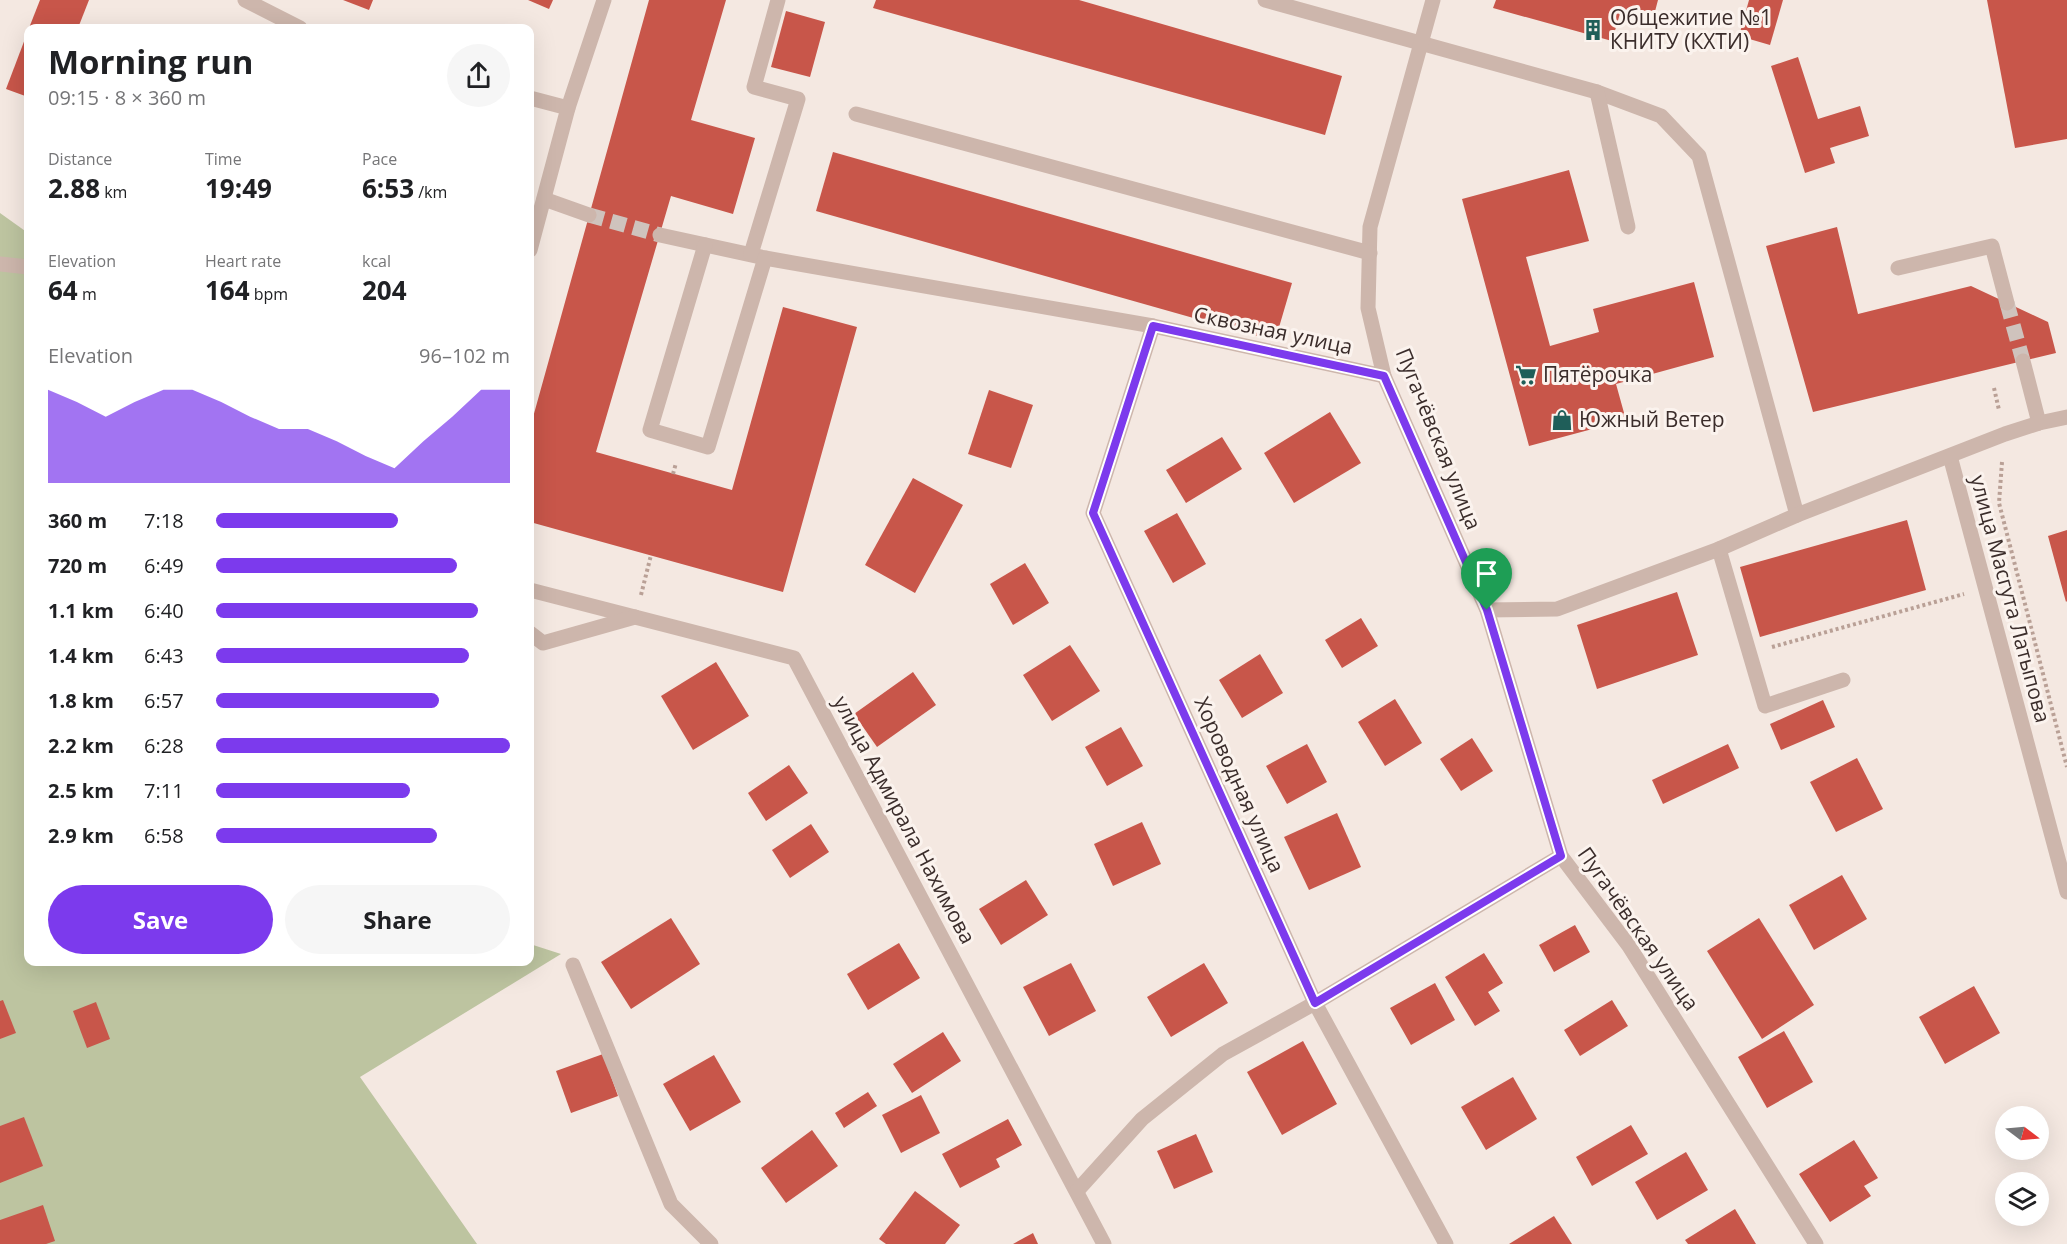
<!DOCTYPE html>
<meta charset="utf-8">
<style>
body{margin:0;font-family:"Open Sans",sans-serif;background:#f6f6f6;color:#202124;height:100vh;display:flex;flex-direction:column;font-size:22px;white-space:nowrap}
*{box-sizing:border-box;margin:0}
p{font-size:20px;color:#757577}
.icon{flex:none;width:33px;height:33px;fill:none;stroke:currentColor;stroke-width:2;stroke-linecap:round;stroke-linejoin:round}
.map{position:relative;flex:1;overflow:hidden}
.sheet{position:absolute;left:24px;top:24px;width:510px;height:942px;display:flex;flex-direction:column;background:#fff;border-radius:12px;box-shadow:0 6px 24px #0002}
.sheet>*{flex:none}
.needle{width:39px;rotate:106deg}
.fabs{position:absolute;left:1995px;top:1106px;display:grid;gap:12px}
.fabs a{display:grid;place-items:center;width:54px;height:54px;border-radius:50%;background:#fff;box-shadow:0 6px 24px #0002;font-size:30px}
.pin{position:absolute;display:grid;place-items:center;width:51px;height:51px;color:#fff;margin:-62px -26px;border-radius:50% 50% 50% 0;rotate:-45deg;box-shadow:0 0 6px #0007}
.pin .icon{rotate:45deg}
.round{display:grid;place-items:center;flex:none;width:63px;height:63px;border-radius:32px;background:#f6f6f6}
.summary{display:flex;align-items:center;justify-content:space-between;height:102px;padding:0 24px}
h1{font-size:33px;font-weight:700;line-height:45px}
.stats{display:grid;grid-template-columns:repeat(3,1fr);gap:9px;height:102px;padding:6px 24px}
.stats div{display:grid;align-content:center}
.stats b{font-size:26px;font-weight:700}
.stats small{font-size:16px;font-weight:400}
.stats p{font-size:16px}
.chart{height:168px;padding:12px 24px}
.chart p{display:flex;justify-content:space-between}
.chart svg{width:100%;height:108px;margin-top:6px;fill:#7c3aed;opacity:.7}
.primary-button{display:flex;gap:12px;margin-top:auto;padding:12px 24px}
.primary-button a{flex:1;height:69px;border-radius:36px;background:#7c3aed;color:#fff;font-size:24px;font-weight:700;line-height:69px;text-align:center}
.primary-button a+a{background:#f6f6f6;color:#202124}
ul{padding:0 24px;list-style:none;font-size:20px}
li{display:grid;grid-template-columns:96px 72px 1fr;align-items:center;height:45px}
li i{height:15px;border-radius:8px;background:#7c3aed}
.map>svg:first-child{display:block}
.green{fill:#bdc4a0}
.building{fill:#c8564a}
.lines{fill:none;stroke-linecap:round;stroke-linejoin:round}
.minor-tunnel{stroke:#cfc3bd;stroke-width:15;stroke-dasharray:15 8;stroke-linecap:butt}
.path{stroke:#b9a096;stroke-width:4;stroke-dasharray:3 3;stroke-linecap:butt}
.minor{stroke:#cdb6ac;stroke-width:15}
.route-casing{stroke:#fff;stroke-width:12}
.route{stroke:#7c3aed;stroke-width:8}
.labels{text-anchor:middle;stroke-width:6;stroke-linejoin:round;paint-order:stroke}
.poi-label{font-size:21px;fill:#3b2d2b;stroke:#fbf3ee;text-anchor:start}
.street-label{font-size:21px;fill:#3b2d2b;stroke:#fbf3ee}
</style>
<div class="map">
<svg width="2067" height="1244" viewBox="0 0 2067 1244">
<rect width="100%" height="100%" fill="#f4e8e1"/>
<path class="green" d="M0,213L28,233V962H530V944L561,954L360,1077L477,1244H0Z"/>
<g class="building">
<path d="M40,0H89L78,28H29Z"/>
<path d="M343,0H373L369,10Z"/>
<path d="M528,0H553L549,9Z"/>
<path d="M649,0H726L691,120L755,138L733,214L671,196L596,452L732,490L783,307L857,327L783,592L530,522V428Z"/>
<path d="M876,0H1079L1342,76L1325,135L873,8Z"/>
<path d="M1496,0H1658L1653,19L1621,10L1612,41L1493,8Z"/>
<path d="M1749,0H1783L1770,45L1739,36Z"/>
<path d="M1987,0H2067V139L2015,148Z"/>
<path d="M786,11L825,22L810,77L771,67Z"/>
<path d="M28,31V97L6,89Z"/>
<path d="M1798,57L1818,119L1860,106L1869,136L1830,148L1835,163L1805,173L1771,66Z"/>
<path d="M833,152L1292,283L1275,341L816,211Z"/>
<path d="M1569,170L1589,241L1526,257L1550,346L1599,332L1593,309L1694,282L1714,357L1616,384L1626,420L1529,446L1462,199Z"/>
<path d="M1837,227L1858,314L1971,286L2048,322L2056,353L1813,412L1766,246Z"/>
<path d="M989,390L1033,405L1011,468L968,454Z"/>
<path d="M1330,412L1361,463L1294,503L1264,453Z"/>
<path d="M1222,437L1242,469L1186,503L1166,470Z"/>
<path d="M913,478L963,505L915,593L865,565Z"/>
<path d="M1177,513L1206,564L1173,583L1144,531Z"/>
<path d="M1907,520L1926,590L1760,637L1740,567Z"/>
<path d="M2067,530V601L2066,602L2048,536Z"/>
<path d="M1025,563L1049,603L1013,625L990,584Z"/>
<path d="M1677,592L1698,655L1597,689L1577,625Z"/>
<path d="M1361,618L1378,646L1342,668L1325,640Z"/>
<path d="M1070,645L1100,691L1052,721L1023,675Z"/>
<path d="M1260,654L1283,693L1242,718L1219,680Z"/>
<path d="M716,662L749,716L693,750L661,696Z"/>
<path d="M913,672L936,705L877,747L854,714Z"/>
<path d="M1395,699L1422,743L1385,766L1358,722Z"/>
<path d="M1823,700L1835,727L1781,750L1770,724Z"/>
<path d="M1121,727L1143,766L1107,786L1085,747Z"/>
<path d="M1472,738L1493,771L1461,791L1440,759Z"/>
<path d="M1307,744L1327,782L1287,804L1266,766Z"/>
<path d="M1728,744L1739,768L1663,804L1652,780Z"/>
<path d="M1857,758L1883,809L1836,832L1810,782Z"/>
<path d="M789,765L808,793L766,821L748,793Z"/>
<path d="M1337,813L1361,867L1309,890L1284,837Z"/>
<path d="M1142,822L1161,864L1113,886L1094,844Z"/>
<path d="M811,824L829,852L790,878L772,850Z"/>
<path d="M1842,875L1867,919L1814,950L1789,905Z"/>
<path d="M1026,880L1048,915L1001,945L979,909Z"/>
<path d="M671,918L700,964L631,1009L601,962Z"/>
<path d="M1759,918L1814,1005L1762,1039L1707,951Z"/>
<path d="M1575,925L1590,952L1554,972L1539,945Z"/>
<path d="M899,943L920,978L868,1010L847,974Z"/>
<path d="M1484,953L1503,983L1488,992L1500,1011L1475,1026L1445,977Z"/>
<path d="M1071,963L1096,1011L1049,1036L1023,987Z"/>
<path d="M1204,963L1228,1003L1171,1037L1147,997Z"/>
<path d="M1435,983L1455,1020L1411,1045L1390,1008Z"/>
<path d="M1974,986L2000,1033L1945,1064L1919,1017Z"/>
<path d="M3,1000L16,1033L0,1039V1001Z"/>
<path d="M1612,1000L1628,1026L1580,1056L1564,1030Z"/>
<path d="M96,1002L110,1039L87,1048L73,1011Z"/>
<path d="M1784,1031L1813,1082L1767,1108L1738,1057Z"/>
<path d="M943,1032L961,1061L912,1093L893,1064Z"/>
<path d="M1303,1041L1337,1104L1282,1135L1247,1072Z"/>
<path d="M603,1054L618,1096L571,1113L556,1071Z"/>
<path d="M714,1055L741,1102L690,1131L663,1084Z"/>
<path d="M1513,1077L1537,1119L1486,1150L1461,1107Z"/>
<path d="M868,1092L877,1106L844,1128L835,1113Z"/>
<path d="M921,1095L940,1133L901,1153L882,1115Z"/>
<path d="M24,1117L43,1166L0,1183V1126Z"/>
<path d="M1008,1119L1022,1145L996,1159L1000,1167L960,1188L942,1154Z"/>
<path d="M1631,1125L1648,1154L1592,1186L1576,1157Z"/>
<path d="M812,1130L838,1166L786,1203L761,1168Z"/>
<path d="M1196,1134L1213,1172L1174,1189L1157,1151Z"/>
<path d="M1854,1140L1878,1178L1864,1186L1871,1196L1830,1222L1799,1174Z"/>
<path d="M1686,1152L1708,1190L1657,1220L1635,1182Z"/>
<path d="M915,1191L960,1225L945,1244H886L879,1239Z"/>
<path d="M43,1205L55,1241L46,1244H0V1220Z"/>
<path d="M1735,1209L1756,1244H1688L1685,1240Z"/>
<path d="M1554,1216L1572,1244H1509Z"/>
<path d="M1033,1233L1038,1244H1013Z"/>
</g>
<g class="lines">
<g class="minor-tunnel">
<path d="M589,215L660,235"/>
<path d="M2007,303L2023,361"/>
</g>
<g class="path">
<path d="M1994,388L1999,410"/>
<path d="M2002,462L1999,503L2067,767"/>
<path d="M673,474L676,463"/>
<path d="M641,595L651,555"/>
<path d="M1772,647L1964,594"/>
</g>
<g class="minor">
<path d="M245,0L300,28"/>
<path d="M1265,0L1597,92L1661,116L1699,156L1797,515"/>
<path d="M1433,0L1370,227L1368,308L1384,376L1487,610L1561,856L1629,946L1816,1244"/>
<path d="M1597,92L1628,227"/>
<path d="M530,98L568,108"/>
<path d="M856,114L1370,253"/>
<path d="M544,199L589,215"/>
<path d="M660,235L765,258L1153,326L1384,376"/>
<path d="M705,245L650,430L708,447L765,258"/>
<path d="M530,250L568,108L604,0"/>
<path d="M751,254L798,99L754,87L778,0"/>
<path d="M0,264L28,267"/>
<path d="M1898,268L1992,246L2007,303"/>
<path d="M1153,326L1093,513L1315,1003L1446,1244"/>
<path d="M2023,361L2039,423"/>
<path d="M1950,456L2067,892"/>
<path d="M1719,549L1765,706L1843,680"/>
<path d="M530,590L794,658L1104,1244"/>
<path d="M1487,610L1557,609L1719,549L1797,515L2005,434L2039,423L2067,417"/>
<path d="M530,633L543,643L635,617"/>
<path d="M573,965L671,1204L711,1244"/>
<path d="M1077,1191L1142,1119L1223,1054L1315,1003L1561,856"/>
</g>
</g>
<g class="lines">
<defs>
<path id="route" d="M1153,326L1384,376L1487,610L1561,856L1315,1003L1093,513Z"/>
</defs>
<use href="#route" class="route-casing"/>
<use href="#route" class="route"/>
</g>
<defs>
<symbol id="building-bare" viewBox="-9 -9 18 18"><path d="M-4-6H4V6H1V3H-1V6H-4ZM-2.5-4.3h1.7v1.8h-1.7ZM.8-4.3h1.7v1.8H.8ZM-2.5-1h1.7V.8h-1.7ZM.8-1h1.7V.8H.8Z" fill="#1f5e59" stroke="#fbf3ee" stroke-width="2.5" paint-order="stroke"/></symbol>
<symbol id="supermarket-bare" viewBox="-9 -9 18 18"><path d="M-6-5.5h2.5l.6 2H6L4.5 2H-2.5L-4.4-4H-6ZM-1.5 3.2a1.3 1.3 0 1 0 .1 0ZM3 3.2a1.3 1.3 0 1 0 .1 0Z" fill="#1f5e59" stroke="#fbf3ee" stroke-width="2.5" paint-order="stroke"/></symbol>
<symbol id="shop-bare" viewBox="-9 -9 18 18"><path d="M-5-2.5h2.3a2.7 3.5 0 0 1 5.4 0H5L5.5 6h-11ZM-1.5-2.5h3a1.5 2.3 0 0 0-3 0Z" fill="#1f5e59" stroke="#fbf3ee" stroke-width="2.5" paint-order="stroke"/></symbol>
</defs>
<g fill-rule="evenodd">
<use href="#building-bare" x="1578" y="15" width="30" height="30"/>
<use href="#supermarket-bare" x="1511" y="360" width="30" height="30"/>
<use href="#shop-bare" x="1547" y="405" width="30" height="30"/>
</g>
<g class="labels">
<g class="poi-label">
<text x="1610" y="25">Общежитие №1<tspan x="1610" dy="24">КНИТУ (КХТИ)</tspan></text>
<text x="1543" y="382">Пятёрочка</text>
<text x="1579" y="427">Южный Ветер</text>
</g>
<g class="street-label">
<text transform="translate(1273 331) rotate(12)" y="7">Сквозная улица</text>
<text transform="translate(1438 439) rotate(68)" y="7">Пугачёвская улица</text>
<text transform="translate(2010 599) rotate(75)" y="7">улица Масгута Латыпова</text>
<text transform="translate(1239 785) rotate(66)" y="7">Хороводная улица</text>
<text transform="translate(904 820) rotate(62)" y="7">улица Адмирала Нахимова</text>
<text transform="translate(1638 929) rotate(55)" y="7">Пугачёвская улица</text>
</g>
</g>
</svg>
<div class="fabs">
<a><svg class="needle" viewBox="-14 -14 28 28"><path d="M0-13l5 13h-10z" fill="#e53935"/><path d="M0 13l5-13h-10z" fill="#757577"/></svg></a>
<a><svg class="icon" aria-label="layers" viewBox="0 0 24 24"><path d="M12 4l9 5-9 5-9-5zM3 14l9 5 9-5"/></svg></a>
</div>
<div class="pin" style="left:1487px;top:610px;background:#1e9e55"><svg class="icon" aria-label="arrive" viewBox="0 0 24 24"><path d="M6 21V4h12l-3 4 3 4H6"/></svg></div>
<section class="sheet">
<div class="summary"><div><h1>Morning run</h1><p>09:15 · 8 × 360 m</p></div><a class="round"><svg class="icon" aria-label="share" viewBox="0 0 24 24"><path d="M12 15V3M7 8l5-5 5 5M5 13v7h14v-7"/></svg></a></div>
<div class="stats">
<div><p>Distance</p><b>2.88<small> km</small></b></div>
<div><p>Time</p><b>19:49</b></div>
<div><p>Pace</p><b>6:53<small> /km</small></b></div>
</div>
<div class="stats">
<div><p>Elevation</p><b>64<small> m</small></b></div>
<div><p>Heart rate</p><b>164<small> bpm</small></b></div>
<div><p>kcal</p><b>204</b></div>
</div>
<div class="chart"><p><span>Elevation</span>96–102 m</p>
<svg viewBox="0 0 160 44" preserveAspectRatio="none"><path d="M0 44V6L10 11L20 17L30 11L40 6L50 6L60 11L70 17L80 22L90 22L100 27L110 33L120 38L130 27L140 17L150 6L160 6V44z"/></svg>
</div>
<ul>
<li><b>360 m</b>7:18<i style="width:62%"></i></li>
<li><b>720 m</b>6:49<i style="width:82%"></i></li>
<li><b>1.1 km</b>6:40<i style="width:89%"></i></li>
<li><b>1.4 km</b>6:43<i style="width:86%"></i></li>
<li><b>1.8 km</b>6:57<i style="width:76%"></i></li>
<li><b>2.2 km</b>6:28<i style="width:100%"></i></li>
<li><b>2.5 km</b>7:11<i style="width:66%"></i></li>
<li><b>2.9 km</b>6:58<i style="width:75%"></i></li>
</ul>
<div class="primary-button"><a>Save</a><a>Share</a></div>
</section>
</div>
